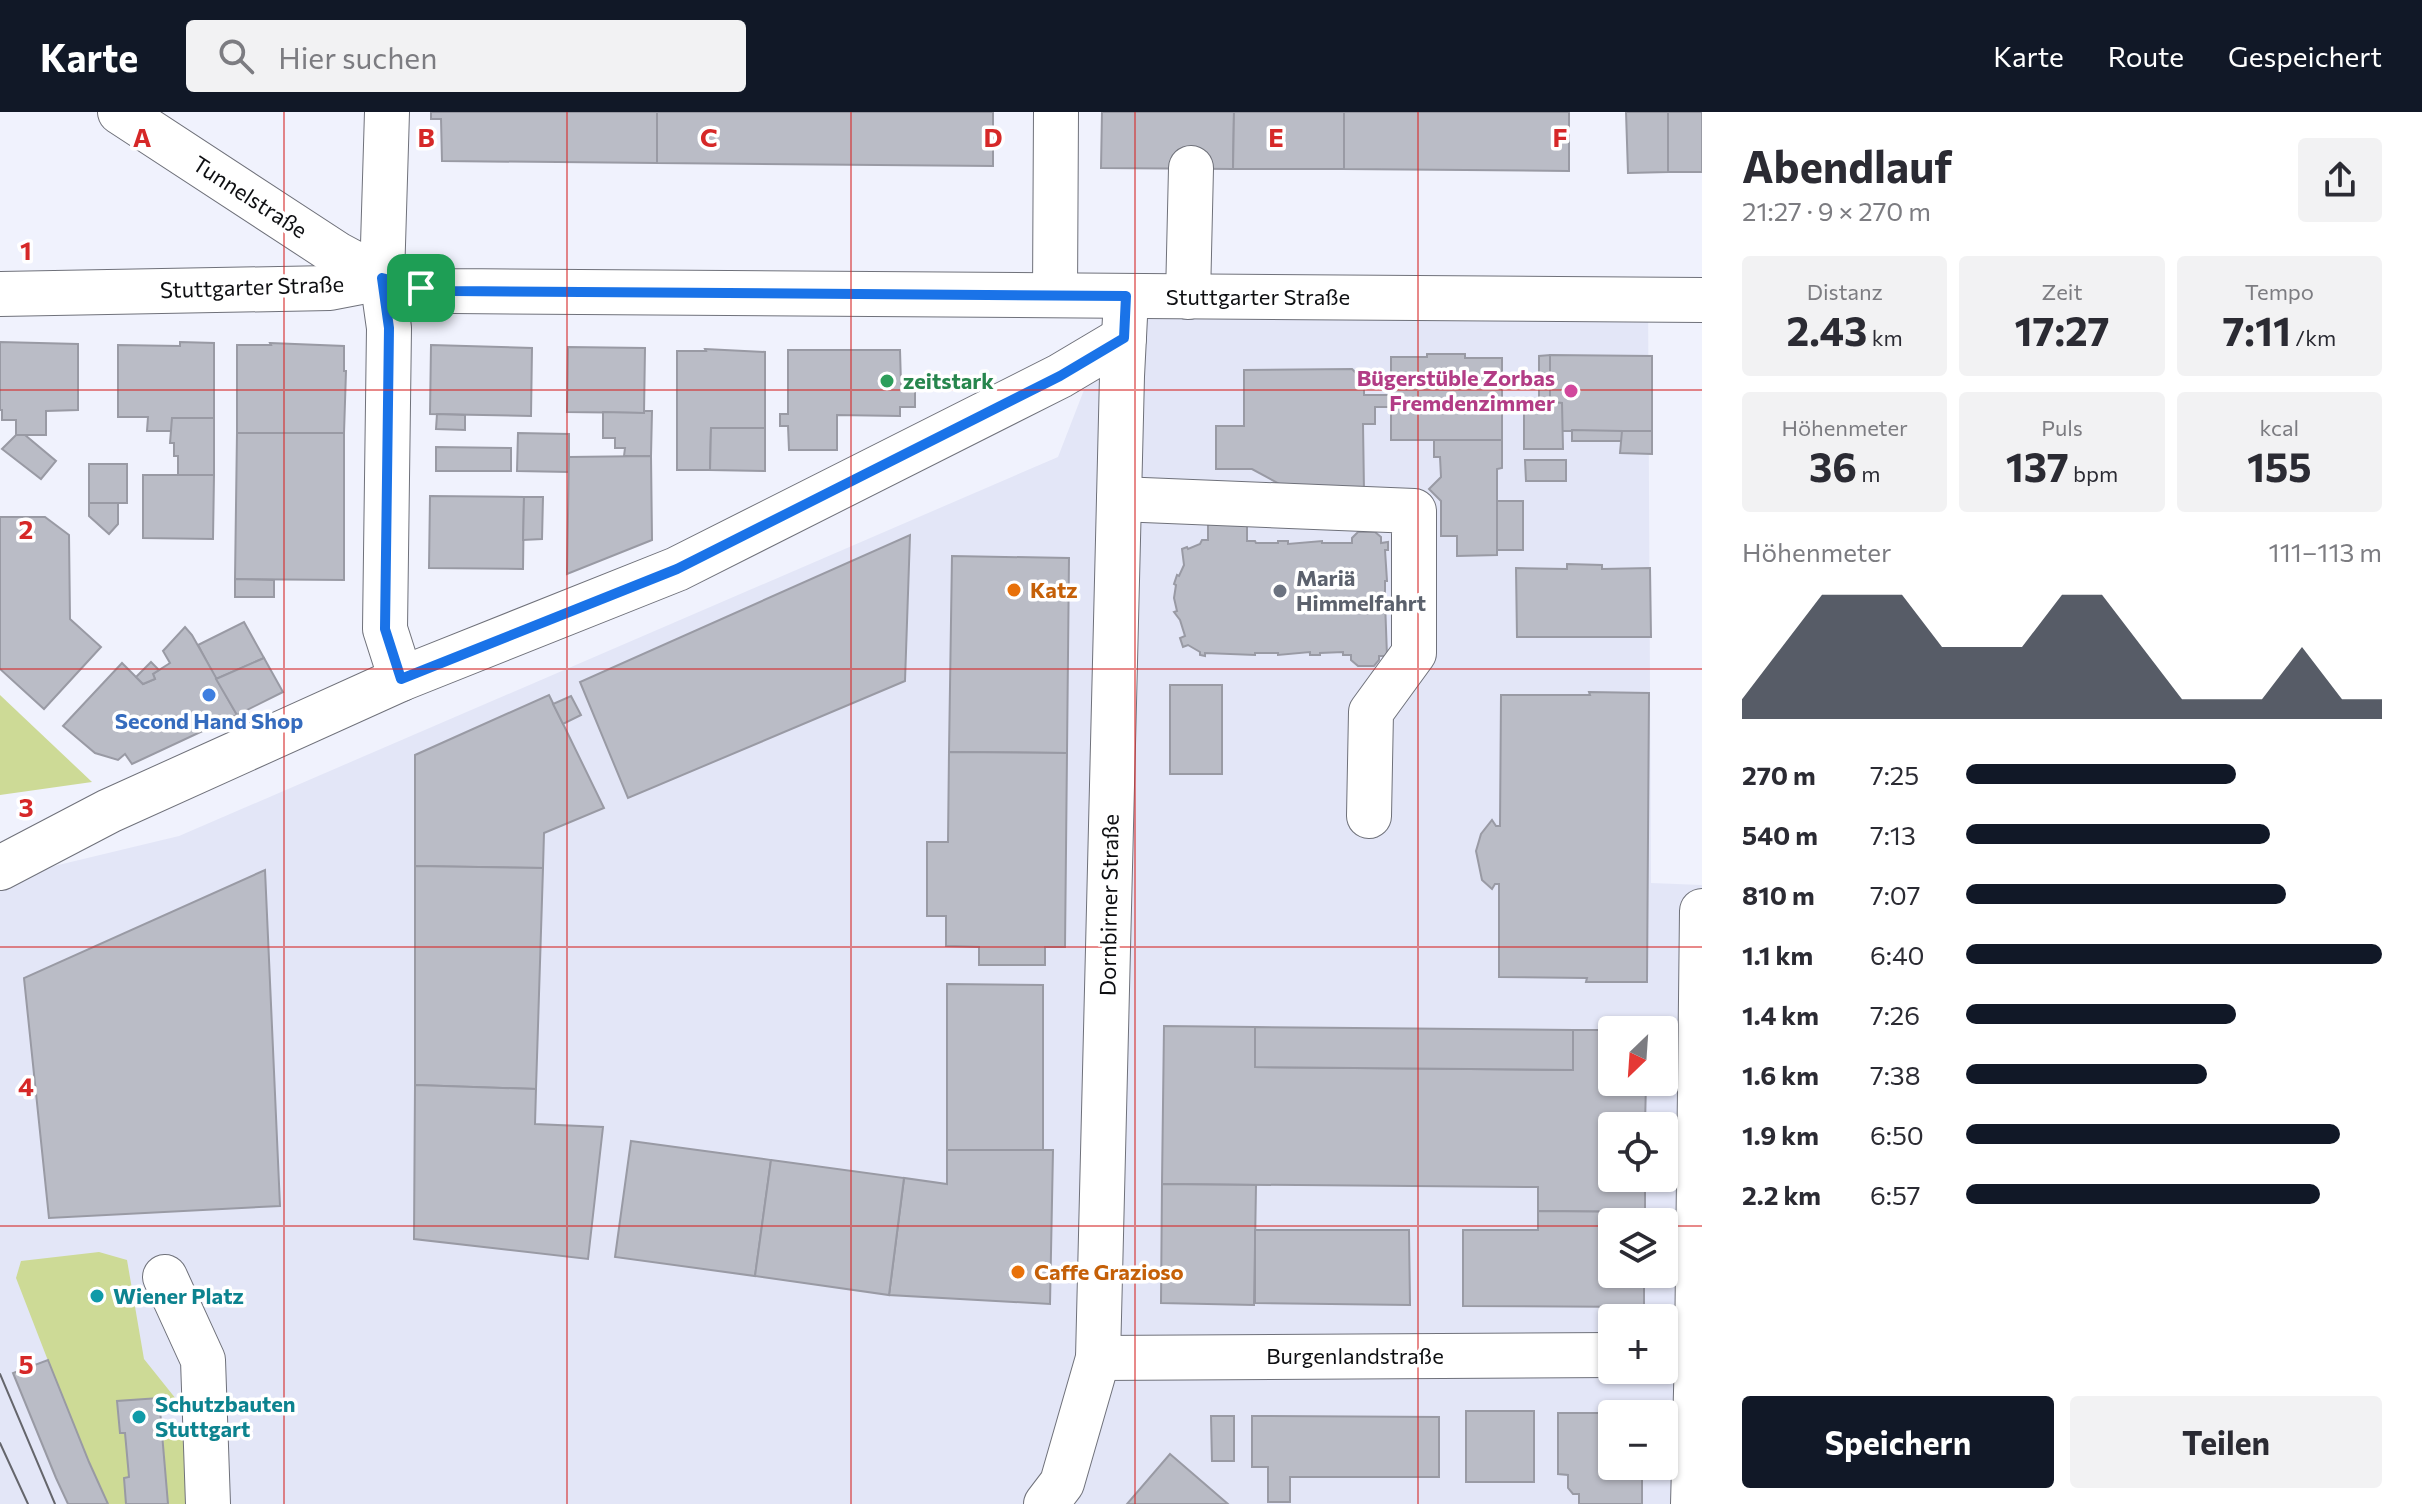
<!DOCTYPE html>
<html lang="de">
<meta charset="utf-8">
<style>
body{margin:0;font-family:Commissioner,sans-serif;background:#f2f2f3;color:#2b2b33;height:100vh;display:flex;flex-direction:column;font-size:30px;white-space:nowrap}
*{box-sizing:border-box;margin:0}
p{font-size:26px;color:#7c7c81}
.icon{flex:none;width:44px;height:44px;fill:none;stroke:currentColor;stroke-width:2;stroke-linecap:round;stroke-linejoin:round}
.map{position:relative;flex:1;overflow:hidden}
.details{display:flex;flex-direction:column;background:#fff;width:720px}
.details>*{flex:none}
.needle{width:52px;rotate:205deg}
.buttons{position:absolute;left:1598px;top:904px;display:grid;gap:16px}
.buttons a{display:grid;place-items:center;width:80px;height:80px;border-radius:8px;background:#fff;box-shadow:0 2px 6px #0004;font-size:40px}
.pin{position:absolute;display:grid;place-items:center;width:68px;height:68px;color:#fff;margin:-34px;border-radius:16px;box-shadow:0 4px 12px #0006}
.round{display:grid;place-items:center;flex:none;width:84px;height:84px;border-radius:8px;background:#f2f2f3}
.head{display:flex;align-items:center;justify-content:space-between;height:136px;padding:0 40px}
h1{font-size:44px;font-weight:700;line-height:60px}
.metrics{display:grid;grid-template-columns:repeat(3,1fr);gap:12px;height:136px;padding:8px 40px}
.metrics div{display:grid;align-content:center;border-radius:8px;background:#f2f2f3;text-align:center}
.metrics b{font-size:40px;font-weight:700}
.metrics small{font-size:22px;font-weight:400}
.metrics p{font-size:22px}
.chart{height:224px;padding:16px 40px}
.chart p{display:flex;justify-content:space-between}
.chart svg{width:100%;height:144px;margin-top:8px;fill:#111827;opacity:.7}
.primary-button{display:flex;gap:16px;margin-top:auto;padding:16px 40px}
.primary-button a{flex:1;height:92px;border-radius:8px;background:#111827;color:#fff;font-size:32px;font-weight:700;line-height:92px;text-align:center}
.primary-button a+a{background:#f2f2f3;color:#2b2b33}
ul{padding:0 40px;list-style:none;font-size:26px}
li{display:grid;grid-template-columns:128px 96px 1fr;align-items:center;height:60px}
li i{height:20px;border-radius:10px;background:#111827}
header{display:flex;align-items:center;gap:48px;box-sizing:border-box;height:112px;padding:0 40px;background:#111827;color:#fff}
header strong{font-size:38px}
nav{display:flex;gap:44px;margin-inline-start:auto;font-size:28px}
.search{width:560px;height:72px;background:#f2f2f3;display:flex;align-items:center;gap:20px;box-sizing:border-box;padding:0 28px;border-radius:8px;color:#7c7c81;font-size:30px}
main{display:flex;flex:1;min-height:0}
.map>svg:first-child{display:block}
.built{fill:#e3e6f7;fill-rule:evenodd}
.green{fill:#cdda96}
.building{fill:#babcc6;stroke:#999aa4;stroke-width:2}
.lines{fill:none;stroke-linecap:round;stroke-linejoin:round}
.minor-casing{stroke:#6f717a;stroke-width:46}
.major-casing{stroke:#6f717a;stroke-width:46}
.minor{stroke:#fff;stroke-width:44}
.major{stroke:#fff;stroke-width:44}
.tram{stroke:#65666c;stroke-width:2}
.route-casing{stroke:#fff;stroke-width:16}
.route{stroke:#1a73e8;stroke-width:10}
.grid{fill:none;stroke:#d62828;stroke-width:2;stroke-opacity:0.55}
.leisure-dot{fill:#2e9e5b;stroke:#fff;stroke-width:3}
.hotel-dot{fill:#d1479c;stroke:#fff;stroke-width:3}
.food-dot{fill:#e8710a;stroke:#fff;stroke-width:3}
.worship-dot{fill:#6b7280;stroke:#fff;stroke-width:3}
.shop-dot{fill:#3f7fe0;stroke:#fff;stroke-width:3}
.culture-dot{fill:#0f9aa8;stroke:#fff;stroke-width:3}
.labels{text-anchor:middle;stroke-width:7;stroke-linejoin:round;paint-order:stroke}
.street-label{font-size:22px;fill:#0e0f12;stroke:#fff}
.hotel-label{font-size:22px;font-weight:bold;fill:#b23c85;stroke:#fff;text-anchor:end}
.leisure-label{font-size:22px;font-weight:bold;fill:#27864d;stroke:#fff;text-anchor:start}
.worship-label{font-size:22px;font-weight:bold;fill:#5b616d;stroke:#fff;text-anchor:start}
.food-label{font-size:22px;font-weight:bold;fill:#c56008;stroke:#fff;text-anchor:start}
.shop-label{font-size:22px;font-weight:bold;fill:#366cbe;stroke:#fff}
.culture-label{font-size:22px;font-weight:bold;fill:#0d838f;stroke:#fff;text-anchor:start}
.grid-label{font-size:26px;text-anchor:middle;font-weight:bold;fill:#d62828;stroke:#fff;stroke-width:7;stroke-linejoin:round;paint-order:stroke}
</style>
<header>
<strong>Karte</strong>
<div class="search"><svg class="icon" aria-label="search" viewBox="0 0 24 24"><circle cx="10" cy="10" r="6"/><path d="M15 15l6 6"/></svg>Hier suchen</div>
<nav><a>Karte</a><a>Route</a><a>Gespeichert</a></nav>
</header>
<main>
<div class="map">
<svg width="1702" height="1392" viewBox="0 0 1702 1392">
<rect width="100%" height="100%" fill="#f0f2fd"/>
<path class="built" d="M1127,167L1648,176L1651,771L1702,773V1392H0V767L179,724L1058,345ZM1612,918H1664V970H1612ZM1612,1014H1664V1066H1612ZM1612,1110H1664V1162H1612ZM1612,1206H1664V1258H1612ZM1612,1302H1664V1354H1612Z"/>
<g class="green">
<path d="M0,583L92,670L0,683Z"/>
<path d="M99,1140L127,1148L144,1247L180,1292L160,1293L158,1286L117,1289L120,1321H125L129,1365L124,1366L126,1392H106L88,1352L16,1166L21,1149Z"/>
<path d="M191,1313L193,1392H168L162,1315Z"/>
</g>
<g class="building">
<path d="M431,0H657V51L442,49L441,7H431Z"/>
<path d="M657,0H993V54L657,51Z"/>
<path d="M1102,0H1234L1233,57L1101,56Z"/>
<path d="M1234,0H1344V57H1233Z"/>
<path d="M1344,0H1569V59L1344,57Z"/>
<path d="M1626,0H1668V60L1628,61Z"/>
<rect x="1668" y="0" width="34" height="60"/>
<path d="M0,230L78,232V298L46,299V323H16V308H2V298H0Z"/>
<path d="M180,230L214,231V306H172V319H147L148,305H118V233L180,234Z"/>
<path d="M270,231L344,234V259H346L344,321H237V233H271Z"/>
<path d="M431,233L532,236L531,304L430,302Z"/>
<path d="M568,235L645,236L644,301L567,300Z"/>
<path d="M705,237L765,240V316H711L710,358H677V239H706Z"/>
<path d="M788,238H900L901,272H915V295H900V304L837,303V338H789L788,314H780V302H788Z"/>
<path d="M1427,242H1465V246H1502V328H1391V245H1427Z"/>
<path d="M1550,243L1652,244V319H1562V291H1550Z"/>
<path d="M1550,243V289H1539V244Z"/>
<path d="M1352,257L1364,269V283H1391V295H1375V312H1363L1364,380H1294L1252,357H1216V314H1244V258Z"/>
<path d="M1524,287L1562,291L1563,337H1524Z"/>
<path d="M644,299H652L651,344H624L625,336H615V326H603V300L644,301Z"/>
<path d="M437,302L465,303V318L436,317Z"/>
<path d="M172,306H214V363H178V344H174V331H170Z"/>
<path d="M711,316H765V359L710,358Z"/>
<path d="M1572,318L1622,319V329H1572Z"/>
<path d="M1622,319H1652V342L1620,341Z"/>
<path d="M237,321H344V468L235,467Z"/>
<path d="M518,321L569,322V360L517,359Z"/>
<path d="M16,323H25L56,349L41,367L2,337Z"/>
<path d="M1434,328H1502V356L1497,357V443L1457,444V424H1441V389L1429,377L1441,365L1440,345H1434Z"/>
<path d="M436,335L511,336V359H436Z"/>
<path d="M651,344L652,428L567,462L569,345Z"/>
<path d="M1525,348H1566V369H1526Z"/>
<rect x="89" y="352" width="38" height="39"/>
<path d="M143,363H214L213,427L143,426Z"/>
<path d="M430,384L524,385L523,457L429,456Z"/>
<path d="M524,385H543L542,427L523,428Z"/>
<rect x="1497" y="389" width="26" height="49"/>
<path d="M89,391H118V412L109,422L89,404Z"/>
<path d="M0,405H45L69,423L70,507L101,535L44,597L0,557Z"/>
<path d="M1208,410H1247V429H1255L1256,431H1278V429H1288V432L1322,429V431H1352V426L1358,420H1375L1381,425V431L1388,430V438H1385L1387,469H1385V489L1387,544H1379V548L1374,554H1358L1351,548V543H1343V540L1320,541V543H1310V540L1278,543V541H1255V543L1205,541V544L1200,543V540L1188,533L1183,535L1180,526L1185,524L1180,508L1174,500L1177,499L1174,486L1176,473L1174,472L1177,463L1179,464L1184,453L1182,437L1187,435L1188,437L1200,432L1202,428H1208Z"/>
<path d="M910,423L905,569L628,686L580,570Z"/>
<path d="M952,444L1069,446L1067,641L949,640Z"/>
<path d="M1567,452L1602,453V457L1650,456L1651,525H1517L1516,456L1567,457Z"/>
<path d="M235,467L274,468V485H235Z"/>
<path d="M244,510L264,546L216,567L198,533Z"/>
<path d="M185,515L192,523L237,603L132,652L125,642L118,648L95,641L63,614L122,551L143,572L155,567L153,562L170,551L163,539Z"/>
<path d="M264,546L283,580L237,603L216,567Z"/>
<path d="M151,550L159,558L153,562L155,567L143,572L136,565Z"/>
<rect x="1170" y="573" width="52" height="89"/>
<path d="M1589,580L1649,581L1647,870H1586L1587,866L1499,865V772H1495L1492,777L1482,768L1476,739L1481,722L1492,708L1496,714H1500L1501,583H1590Z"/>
<path d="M549,583L604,696L544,721L543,756L415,754V643Z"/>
<path d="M571,584L581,603L563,612L553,592Z"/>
<path d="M949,640L1067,641L1065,835H1045V853H979V835L946,834V804H927V730H948Z"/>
<path d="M415,754L543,756L536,977L415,973Z"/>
<path d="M265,758L280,1094L49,1106L24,866Z"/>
<path d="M947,872L1043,873V1038H947Z"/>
<path d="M1164,914L1255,915V955L1573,958V918H1612V970H1646L1645,1014H1612V1066H1645V1100L1538,1099V1075L1162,1072Z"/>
<path d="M1255,915L1573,918V958L1255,955Z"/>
<path d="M415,973L536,977L535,1012L603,1015L588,1147L414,1127Z"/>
<path d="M631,1029L771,1048L755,1164L615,1145Z"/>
<path d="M947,1038H1053L1050,1192L889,1183L904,1066L947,1072Z"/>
<path d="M771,1048L904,1066L889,1183L755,1164Z"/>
<path d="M1162,1072L1256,1073L1254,1193L1161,1191Z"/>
<path d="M1538,1099L1645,1100V1110H1612V1162H1644V1195L1463,1194V1118H1538Z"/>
<path d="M1255,1118H1409L1410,1193L1255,1191Z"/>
<path d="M48,1248L89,1350L108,1392H68L56,1366L13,1261Z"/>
<path d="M159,1286L168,1392H126L124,1366L129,1365L125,1321H120L117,1289Z"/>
<rect x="1466" y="1299" width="68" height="71"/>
<path d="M1558,1301H1635L1612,1302V1354H1642V1392H1579V1382H1573L1568,1376V1363L1558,1362Z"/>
<path d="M1211,1304H1234V1349H1212Z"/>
<path d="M1252,1304L1439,1305V1365H1290V1390H1268V1355H1252Z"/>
<path d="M1170,1342L1228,1392H1127Z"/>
</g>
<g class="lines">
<defs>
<g id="minor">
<path d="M387,0L382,166L389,216L385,517L401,567"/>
<path d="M0,182L330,176L382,166"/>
<path d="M1055,183L1056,0"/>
<path d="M1188,185L1191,56"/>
<path d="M1119,387L1414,399V541L1371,600L1369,704"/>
<path d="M0,756L109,699L401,567L677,457L1060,264L1124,226"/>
<path d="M165,1165L203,1248L208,1392"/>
<path d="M1664,1243L1702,1242"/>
<path d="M1098,1246L1612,1243"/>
<path d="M1046,1392L1062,1371L1098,1246L1122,264L1125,205"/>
</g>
<g id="major">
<path d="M120,0L337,142L382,166L421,176L453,179L1702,188"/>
<path d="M1693,1392L1697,1242L1702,799"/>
</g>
</defs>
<use href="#minor" class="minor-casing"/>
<use href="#major" class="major-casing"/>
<use href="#minor" class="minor"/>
<use href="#major" class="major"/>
<g class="tram">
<path d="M0,1262L55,1392"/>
<path d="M0,1331L28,1392"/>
</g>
</g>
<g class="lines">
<defs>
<path id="route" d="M382,166L421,176L453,179L1126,184L1124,226L1060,264L677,457L401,567L385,517L389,216Z"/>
</defs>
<use href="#route" class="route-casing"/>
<use href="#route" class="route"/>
</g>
<path class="grid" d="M284,0V1392M567,0V1392M851,0V1392M1135,0V1392M1418,0V1392M0,278H1702M0,557H1702M0,835H1702M0,1114H1612M1664,1114H1702"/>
<circle class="leisure-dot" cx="887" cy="269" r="8"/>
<circle class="hotel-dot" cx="1571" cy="279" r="8"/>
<g class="food-dot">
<circle cx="1014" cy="478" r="8"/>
<circle cx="1018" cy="1160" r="8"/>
</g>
<circle class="worship-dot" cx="1280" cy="479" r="8"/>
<circle class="shop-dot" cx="209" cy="583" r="8"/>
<g class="culture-dot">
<circle cx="97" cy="1184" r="8"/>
<circle cx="139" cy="1305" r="8"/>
</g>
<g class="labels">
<g class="street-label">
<text transform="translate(250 85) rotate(33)" y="8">Tunnelstraße</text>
<text transform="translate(252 175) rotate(-2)" y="8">Stuttgarter Straße</text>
<text x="1258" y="193">Stuttgarter Straße</text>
<text transform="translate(1109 793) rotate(-89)" y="8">Dornbirner Straße</text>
<text x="1355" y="1252">Burgenlandstraße</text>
</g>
<g class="hotel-label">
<text x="1555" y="274">Bügerstüble Zorbas<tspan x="1555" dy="25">Fremdenzimmer</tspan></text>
</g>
<g class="leisure-label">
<text x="903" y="277">zeitstark</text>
</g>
<g class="worship-label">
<text x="1296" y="474">Mariä<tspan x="1296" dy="25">Himmelfahrt</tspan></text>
</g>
<g class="food-label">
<text x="1030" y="486">Katz</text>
<text x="1034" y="1168">Caffe Grazioso</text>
</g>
<g class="shop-label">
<text x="209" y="617">Second Hand Shop</text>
</g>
<g class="culture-label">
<text x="113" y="1192">Wiener Platz</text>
<text x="155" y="1300">Schutzbauten<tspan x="155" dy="25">Stuttgart</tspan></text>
</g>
</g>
<g class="grid-label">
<text x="142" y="35">A</text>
<text x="426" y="35">B</text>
<text x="709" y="35">C</text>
<text x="993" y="35">D</text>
<text x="1276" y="35">E</text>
<text x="1560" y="35">F</text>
<text x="26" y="148">1</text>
<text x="26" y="427">2</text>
<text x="26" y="705">3</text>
<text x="26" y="984">4</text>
<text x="26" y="1262">5</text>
</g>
</svg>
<div class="buttons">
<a><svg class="needle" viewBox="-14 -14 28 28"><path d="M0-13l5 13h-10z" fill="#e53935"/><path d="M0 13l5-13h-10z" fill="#7c7c81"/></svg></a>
<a><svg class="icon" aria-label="locate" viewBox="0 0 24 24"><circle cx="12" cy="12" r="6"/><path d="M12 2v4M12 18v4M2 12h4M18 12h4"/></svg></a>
<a><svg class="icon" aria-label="layers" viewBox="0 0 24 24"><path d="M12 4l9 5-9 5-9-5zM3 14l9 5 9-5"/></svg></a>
<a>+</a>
<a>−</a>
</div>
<div class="pin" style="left:421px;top:176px;background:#1e9e55"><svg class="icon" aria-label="arrive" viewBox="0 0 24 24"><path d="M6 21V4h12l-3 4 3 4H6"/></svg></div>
</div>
<section class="details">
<div class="head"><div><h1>Abendlauf</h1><p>21:27 · 9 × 270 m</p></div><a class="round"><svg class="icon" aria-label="share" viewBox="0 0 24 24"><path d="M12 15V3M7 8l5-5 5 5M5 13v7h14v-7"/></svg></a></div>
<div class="metrics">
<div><p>Distanz</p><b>2.43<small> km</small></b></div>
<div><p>Zeit</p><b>17:27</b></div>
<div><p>Tempo</p><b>7:11<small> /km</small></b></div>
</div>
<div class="metrics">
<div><p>Höhenmeter</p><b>36<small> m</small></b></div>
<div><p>Puls</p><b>137<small> bpm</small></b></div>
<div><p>kcal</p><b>155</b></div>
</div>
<div class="chart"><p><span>Höhenmeter</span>111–113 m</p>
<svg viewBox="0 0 160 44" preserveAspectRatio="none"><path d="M0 44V38L10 22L20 6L30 6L40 6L50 22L60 22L70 22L80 6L90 6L100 22L110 38L120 38L130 38L140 22L150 38L160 38V44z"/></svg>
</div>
<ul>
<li><b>270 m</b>7:25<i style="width:65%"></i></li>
<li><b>540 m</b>7:13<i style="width:73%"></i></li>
<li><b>810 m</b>7:07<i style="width:77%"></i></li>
<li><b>1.1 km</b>6:40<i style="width:100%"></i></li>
<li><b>1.4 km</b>7:26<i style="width:65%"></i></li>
<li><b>1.6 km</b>7:38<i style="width:58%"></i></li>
<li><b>1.9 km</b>6:50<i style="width:90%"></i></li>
<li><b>2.2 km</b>6:57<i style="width:85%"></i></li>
</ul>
<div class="primary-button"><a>Speichern</a><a>Teilen</a></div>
</section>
</main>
